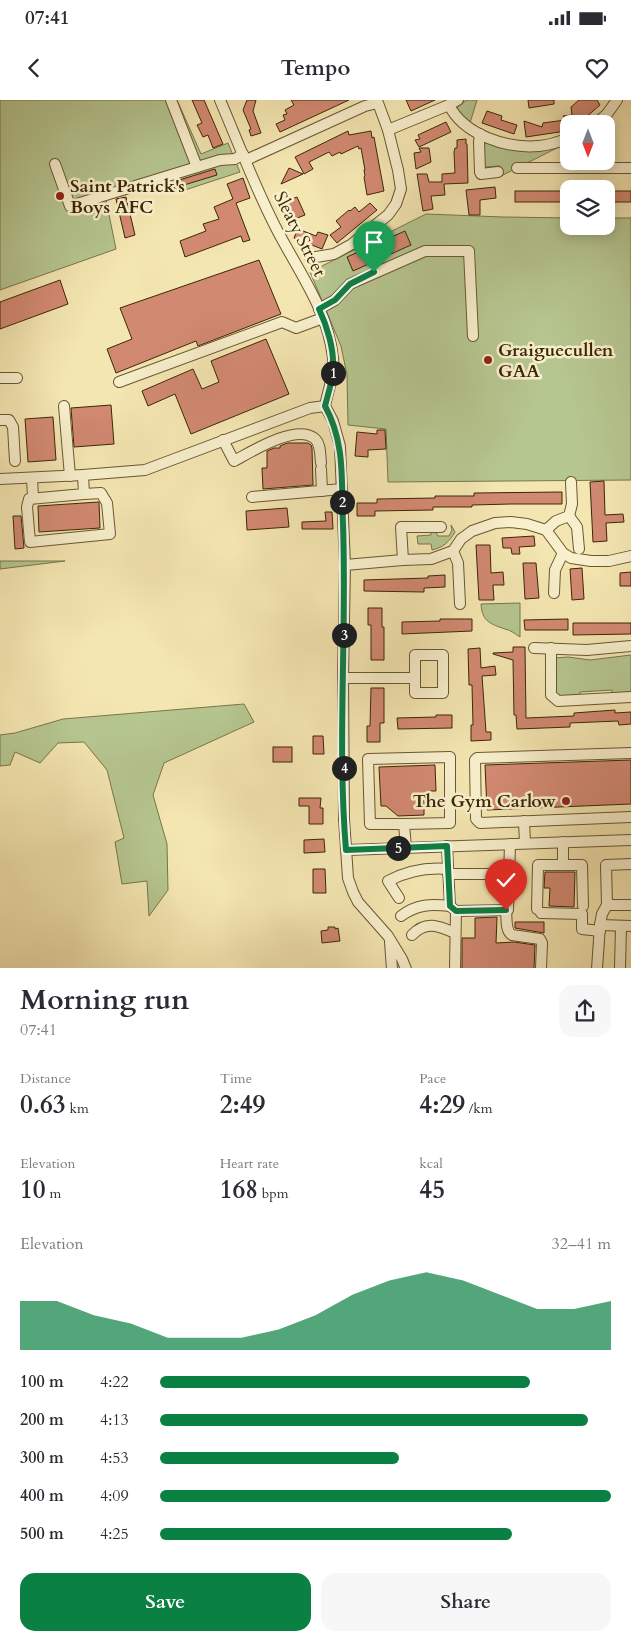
<!DOCTYPE html>
<meta charset="utf-8">
<style>
body{margin:0;font-family:Cardo,serif;background:#f7f7f7;color:#2b2b33;height:100vh;display:flex;flex-direction:column;font-size:19px;white-space:nowrap}
*{box-sizing:border-box;margin:0}
p{font-size:16px;color:#7c7c81}
.icon{flex:none;width:28px;height:28px;fill:none;stroke:currentColor;stroke-width:2;stroke-linecap:round;stroke-linejoin:round}
.map{position:relative;height:868px;overflow:hidden}
.sheet{display:flex;flex-direction:column;background:#fff;flex:1}
.sheet>*{flex:none}
.needle{width:32px;rotate:180deg}
.buttons{position:absolute;left:560px;top:15px;display:grid;gap:10px}
.buttons a{display:grid;place-items:center;width:55px;height:55px;border-radius:10px;background:#fff;box-shadow:0 2px 12px #0003;font-size:25px}
.pin{position:absolute;display:grid;place-items:center;width:42px;height:42px;color:#fff;margin:-51px -21px;border-radius:50% 50% 50% 0;rotate:-45deg;box-shadow:0 0 5px #0007}
.pin .icon{rotate:45deg}
.km{position:absolute;width:25px;height:25px;margin:-12px;border-radius:50%;background:#222;color:#fff;font-size:14px;line-height:25px;text-align:center}
.round{display:grid;place-items:center;flex:none;width:52px;height:52px;border-radius:15px;background:#f7f7f7}
.overview{display:flex;align-items:center;justify-content:space-between;height:85px;padding:0 20px}
h1{font-size:28px;font-weight:700;line-height:38px}
.figures{display:grid;grid-template-columns:repeat(3,1fr);gap:8px;height:85px;padding:5px 20px}
.figures div{display:grid;align-content:center}
.figures b{font-size:25px;font-weight:700}
.figures small{font-size:14px;font-weight:400}
.figures p{font-size:14px}
.chart{height:140px;padding:10px 20px}
.chart p{display:flex;justify-content:space-between}
.chart svg{width:100%;height:90px;margin-top:5px;fill:#0b8043;opacity:.7}
.button{display:flex;gap:10px;margin-top:auto;padding:10px 20px}
.button a{flex:1;height:58px;border-radius:15px;background:#0b8043;color:#fff;font-size:20px;font-weight:700;line-height:58px;text-align:center}
.button a+a{background:#f7f7f7;color:#2b2b33}
ul{padding:0 20px;list-style:none;font-size:16px}
li{display:grid;grid-template-columns:80px 60px 1fr;align-items:center;height:38px}
li i{height:12px;border-radius:6px;background:#0b8043}
.status{display:flex;justify-content:space-between;align-items:center;height:35px;padding:0 25px;background:#fff;direction:ltr}
.status svg{height:14px;fill:currentColor}
header{display:flex;justify-content:space-between;align-items:center;height:65px;padding:0 20px;background:#fff;font-size:22px;font-weight:700}
.map>svg:first-child{display:block}
.green{fill:#b6c690;stroke:#78764b}
.building{fill:#d28972;stroke:#3b2706}
.lines{fill:none;stroke-linecap:round;stroke-linejoin:round}
.minor-casing{stroke:#695731;stroke-width:12}
.minor{stroke:#f8efcc;stroke-width:10}
.route-casing{stroke:#fff;stroke-width:10}
.route{stroke:#0b8043;stroke-width:6}
.poi-dot{fill:#8f2418;stroke:#f8efcc;stroke-width:2}
.labels{text-anchor:middle;stroke-width:5;stroke-linejoin:round;paint-order:stroke}
.poi-label{font-size:18px;font-weight:bold;fill:#3b2706;stroke:#f8efcc;text-anchor:start}
.street-label{font-size:18px;fill:#3b2706;stroke:#f8efcc}
</style>
<div class="status"><b>07:41</b><svg viewBox="0 0 49 12"><path d="M0 12V9h3v3zM5 12V6h3v6zM10 12V3h3v9zM15 12V0h3v12zM26 1h20v11H26zM47 4h2v5h-2z"/></svg></div>
<header><svg class="icon" aria-label="back" viewBox="0 0 24 24"><path d="M15 5l-7 7 7 7"/></svg>Tempo<svg class="icon" aria-label="heart" viewBox="0 0 24 24"><path d="M12 20l-8-8c-3-5 5-10 8-4 3-6 11-1 8 4z"/></svg></header>
<div class="map">
<svg width="631" height="869" viewBox="0 0 631 869">
<rect width="100%" height="100%" fill="#f4e6b1"/>
<filter id="stains"><feTurbulence type="fractalNoise" baseFrequency=".004" numOctaves="4"/><feColorMatrix values="0 0 0 0 .2 0 0 0 0 .09 0 0 0 0 .02 0 0 0 .5 -.17"/></filter>
<radialGradient id="worn" r=".72"><stop offset=".6" stop-color="#630" stop-opacity="0"/><stop offset="1" stop-color="#630" stop-opacity=".3"/></radialGradient>
<g class="green">
<path d="M0,0H177L201,54L228,43L240,72L179,92L159,89L136,92L106,100L116,149L0,190Z"/>
<path d="M467,0H477L470,23L458,13L457,8L460,4Z"/>
<path d="M489,41L561,46L501,76L500,66L485,67L483,65L482,46L484,43Z"/>
<path d="M426,114L503,117L569,118V126H606V118H631V380L388,382L386,329L348,325L347,275L341,246L310,172Z"/>
<path d="M451,425L455,432C449,442 444,447 432,450L431,444H418L417,436L431,435V428L435,430L438,436H449L452,430Z"/>
<path d="M0,461H65L0,469Z"/>
<path d="M520,503V537C515,534 511,530 505,529C491,524 482,522 481,504Z"/>
<path d="M631,555V595L612,596V590L580,592V597L559,598L556,594L555,558L568,557L590,560Z"/>
<path d="M244,604L254,622L164,663L153,695L167,744L168,790L149,816L147,781L122,784L115,742L124,738L107,670L84,642L58,643L40,663L15,652L10,665L0,666V635L15,633L63,619Z"/>
</g>
<g class="building">
<path d="M192,0H204L223,44L213,48L208,35L203,37L197,25L202,23Z"/>
<path d="M247,0H256L253,11L261,33L251,36L249,30L251,29L243,10Z"/>
<path d="M291,0H349L280,32L276,24L285,20L283,15L287,14L285,10L294,5Z"/>
<path d="M406,0H435L411,11Z"/>
<path d="M528,0H554V4L529,8Z"/>
<path d="M579,0H597L600,5L578,24H570L563,16L572,15L571,7Z"/>
<path d="M487,11L502,16L501,20L517,25L514,34L482,23Z"/>
<path d="M565,20L566,31L526,37L524,21L542,27L543,23Z"/>
<path d="M446,22L451,32L419,47L415,40L420,39L418,35Z"/>
<path d="M348,31L349,35L371,31L372,38L374,37L384,91L367,95L364,77L365,76L364,70H365L361,48L359,49L358,46L341,54L340,52L332,56L329,52L309,62L313,69L304,74L295,57Z"/>
<path d="M466,39V44H467L468,83L444,84L445,95L431,96L433,109L423,111L417,74H427L429,82H442V74L455,73L454,52L455,48H457V40Z"/>
<path d="M419,48H429L431,62L416,69L414,53L421,52Z"/>
<path d="M289,68L303,74L281,84Z"/>
<path d="M215,69L217,75L174,88L173,82Z"/>
<path d="M243,78L250,98L236,103L250,140L243,142L241,136L185,157L180,141L206,131L203,124L219,119L214,107L233,99L227,84Z"/>
<path d="M495,87L496,98L480,100V115H469L466,90Z"/>
<rect x="515" y="91" width="54" height="11"/>
<rect x="606" y="91" width="25" height="11"/>
<path d="M126,97L135,135L125,138L116,99Z"/>
<path d="M297,97L305,115L287,122L280,104Z"/>
<path d="M370,103L377,110L337,143L330,135L341,127L336,121L349,110L350,111L355,107L359,112Z"/>
<path d="M298,129L316,136L318,132L328,135L322,149L294,138Z"/>
<path d="M405,131L411,145L353,171L347,157Z"/>
<path d="M259,160L281,214L198,246L196,241L116,273L107,249L132,239L120,208Z"/>
<path d="M60,180L68,204L0,229V202Z"/>
<path d="M266,239L289,294L191,334L175,294L148,306L142,291L193,269L202,289L219,282L211,261Z"/>
<path d="M111,305L114,344L74,347L71,308Z"/>
<path d="M53,317L56,360L28,362L25,319Z"/>
<path d="M377,330H385L386,349L368,350V357L355,356L357,332L377,334Z"/>
<path d="M287,343H308L311,345L312,348L313,385L263,389L262,368H267V351L274,348H280V346Z"/>
<path d="M604,381L605,415L623,414L624,422L606,423L607,441L593,442L590,382Z"/>
<path d="M562,392V404H511L472,405V407H433V410L375,411V416H357V403H377V399L435,398V396H474V393Z"/>
<path d="M99,402L100,428L39,432L38,406Z"/>
<path d="M287,408L289,427L247,430L246,411Z"/>
<path d="M325,412H332L333,429H302V422L326,421Z"/>
<path d="M13,416H21L24,448L15,449Z"/>
<path d="M534,436L535,446L519,447L520,454H512L511,448H503L502,438Z"/>
<path d="M476,445H490L491,473L503,472L504,485H493L494,500H479Z"/>
<path d="M523,463H536L539,498L525,499Z"/>
<path d="M582,468L584,499L572,500L570,469Z"/>
<path d="M631,472V486H620V473Z"/>
<path d="M445,475V487L424,488V492L364,491V480L428,478V476Z"/>
<path d="M368,508H382V527H384V560H371V525H368Z"/>
<path d="M440,519H472V531L402,534V522L440,521Z"/>
<path d="M568,519V530H525L524,520Z"/>
<path d="M573,523H631V534L573,535Z"/>
<path d="M513,547H525L526,618L574,616V613L615,610V613L631,612V624L619,625L618,621L570,623V627L517,629L516,615H514L513,560L493,554V553L513,552Z"/>
<path d="M480,548L481,568L495,566L496,575L482,576L486,632H491V640L471,641V625H473L472,585H469L468,549Z"/>
<path d="M371,588H384V623H380V642H367V626H370Z"/>
<path d="M436,615H452V628L398,629L397,618L436,617Z"/>
<path d="M313,636H323L324,654H313Z"/>
<rect x="273" y="647" width="19" height="15"/>
<path d="M631,660V704L487,710L485,665Z"/>
<path d="M435,665L436,691H428V697H424V715L398,716L386,706H381L379,667Z"/>
<path d="M299,698H321L320,708H323V724H309V706H299Z"/>
<path d="M324,739L325,752L304,753V740Z"/>
<path d="M313,769H325L326,793H313Z"/>
<path d="M545,772H575L574,807L549,806L550,788H544Z"/>
<path d="M497,817L496,843L514,842L535,845L534,869H462V838H475V818Z"/>
<path d="M515,822H544V833L515,828Z"/>
<path d="M328,827H335V829L338,828L340,841L322,843L321,831L328,830Z"/>
</g>
<g class="lines">
<defs>
<g id="minor">
<path d="M171,0L197,67"/>
<path d="M220,0C238,42 254,85 275,126C296,168 328,209 333,258C335,274 328,290 325,306L333,321L340,346L345,465L343,578L344,719L348,778L353,792L358,802L388,836L402,859L406,869"/>
<path d="M449,5C464,35 507,49 539,46C549,45 559,42 569,38"/>
<path d="M595,24L607,14L617,0"/>
<path d="M388,30L449,5L458,0"/>
<path d="M480,34L479,42L480,72L481,74L498,72"/>
<path d="M246,60L365,6L378,3L388,30L398,70L401,89L396,104L388,115L352,144L334,154L310,158"/>
<path d="M55,64L70,106L220,60L235,59L243,54"/>
<path d="M517,68H631"/>
<path d="M319,209L335,200L350,184L425,151H469L473,236"/>
<path d="M0,278H17"/>
<path d="M119,282L282,222L296,228L323,218"/>
<path d="M64,306L70,376"/>
<path d="M0,320H9L13,327L15,361"/>
<path d="M223,340L234,361C251,352 295,324 314,338C321,343 320,355 321,363"/>
<path d="M321,369L322,391"/>
<path d="M83,375L84,394L101,393L107,403L110,434L30,442L27,407L29,399L84,394"/>
<path d="M32,378L33,398"/>
<path d="M0,379L83,375L145,370L310,308L325,306"/>
<path d="M252,397L342,389"/>
<path d="M569,416L577,427L579,449"/>
<path d="M546,430L556,421L569,416L572,404L571,382"/>
<path d="M453,451L458,463L460,504"/>
<path d="M403,460L401,427H441"/>
<path d="M345,465L403,460L431,459L453,451L461,439L472,431L495,423L511,422L527,424L546,430L563,453L571,458L591,461H609L631,456"/>
<path d="M554,493L555,470L563,453"/>
<path d="M534,548L587,550L631,546"/>
<path d="M551,548V595L558,601L631,597"/>
<rect x="415" y="555" width="28" height="38"/>
<path d="M343,578H415"/>
<path d="M631,653L477,658L475,660L476,719L480,723L631,717"/>
<path d="M524,721L525,743"/>
<path d="M404,724L450,723V657L368,659L370,724H404L406,748"/>
<path d="M563,742V765"/>
<path d="M447,746L450,806L456,811L455,869"/>
<path d="M347,750L631,740"/>
<path d="M448,774H487L495,778H509"/>
<path d="M399,798L388,781C407,771 426,767 448,769"/>
<path d="M607,805H631"/>
<path d="M537,809L538,765H582L583,806"/>
<path d="M506,810C507,818 505,831 512,835L540,839L542,843L541,869"/>
<path d="M456,811L508,810L510,744"/>
<path d="M541,813L582,814V829L600,831"/>
<path d="M401,816C417,804 431,804 450,806"/>
<path d="M600,825L631,826"/>
<path d="M412,835C426,820 439,826 455,833"/>
<path d="M390,842L392,869"/>
<path d="M597,869L600,825L602,814L607,805L606,765L631,764"/>
<path d="M620,869L621,826"/>
</g>
</defs>
<use href="#minor" class="minor-casing"/>
<use href="#minor" class="minor"/>
</g>
<g class="lines">
<defs>
<path id="route" d="M374,172L350,184L335,200L319,209C327,226 334,249 333,267C333,280 328,294 325,306C346,344 341,383 343,424C347,533 337,642 346,750L447,746L450,806L456,811L506,810"/>
</defs>
<use href="#route" class="route-casing"/>
<use href="#route" class="route"/>
</g>
<g class="poi-dot">
<circle cx="60" cy="96" r="5"/>
<circle cx="488" cy="260" r="5"/>
<circle cx="566" cy="701" r="5"/>
</g>
<g class="labels">
<g class="poi-label">
<text x="70" y="92">Saint Patrick's<tspan x="70" dy="21">Boys AFC</tspan></text>
<text x="498" y="256">Graiguecullen<tspan x="498" dy="21">GAA</tspan></text>
<text x="556" y="707" text-anchor="end">The Gym Carlow</text>
</g>
<g class="street-label">
<text transform="translate(300 134) rotate(63)" y="6">Sleaty Street</text>
</g>
</g>
<rect width="100%" height="100%" filter="url(#stains)"/>
<rect width="100%" height="100%" fill="url(#worn)"/>
</svg>
<div class="buttons">
<a><svg class="needle" viewBox="-14 -14 28 28"><path d="M0-13l5 13h-10z" fill="#e53935"/><path d="M0 13l5-13h-10z" fill="#7c7c81"/></svg></a>
<a><svg class="icon" aria-label="layers" viewBox="0 0 24 24"><path d="M12 4l9 5-9 5-9-5zM3 14l9 5 9-5"/></svg></a>
</div>
<div class="pin" style="left:374px;top:172px;background:#1e9e55"><svg class="icon" aria-label="arrive" viewBox="0 0 24 24"><path d="M6 21V4h12l-3 4 3 4H6"/></svg></div>
<div class="pin" style="left:506px;top:810px;background:#d93025"><svg class="icon" aria-label="check" viewBox="0 0 24 24"><path d="M5 12l5 5 9-10"/></svg></div>
<b class="km" style="left:333px;top:273px">1</b>
<b class="km" style="left:342px;top:402px">2</b>
<b class="km" style="left:344px;top:535px">3</b>
<b class="km" style="left:344px;top:668px">4</b>
<b class="km" style="left:398px;top:748px">5</b>
</div>
<section class="sheet">
<div class="overview"><div><h1>Morning run</h1><p>07:41</p></div><a class="round"><svg class="icon" aria-label="share" viewBox="0 0 24 24"><path d="M12 15V3M7 8l5-5 5 5M5 13v7h14v-7"/></svg></a></div>
<div class="figures">
<div><p>Distance</p><b>0.63<small> km</small></b></div>
<div><p>Time</p><b>2:49</b></div>
<div><p>Pace</p><b>4:29<small> /km</small></b></div>
</div>
<div class="figures">
<div><p>Elevation</p><b>10<small> m</small></b></div>
<div><p>Heart rate</p><b>168<small> bpm</small></b></div>
<div><p>kcal</p><b>45</b></div>
</div>
<div class="chart"><p><span>Elevation</span>32–41 m</p>
<svg viewBox="0 0 160 44" preserveAspectRatio="none"><path d="M0 44V20L10 20L20 27L30 31L40 38L50 38L60 38L70 34L80 27L90 17L100 10L110 6L120 10L130 17L140 24L150 24L160 20V44z"/></svg>
</div>
<ul>
<li><b>100 m</b>4:22<i style="width:82%"></i></li>
<li><b>200 m</b>4:13<i style="width:95%"></i></li>
<li><b>300 m</b>4:53<i style="width:53%"></i></li>
<li><b>400 m</b>4:09<i style="width:100%"></i></li>
<li><b>500 m</b>4:25<i style="width:78%"></i></li>
</ul>
<div class="button"><a>Save</a><a>Share</a></div>
</section>
